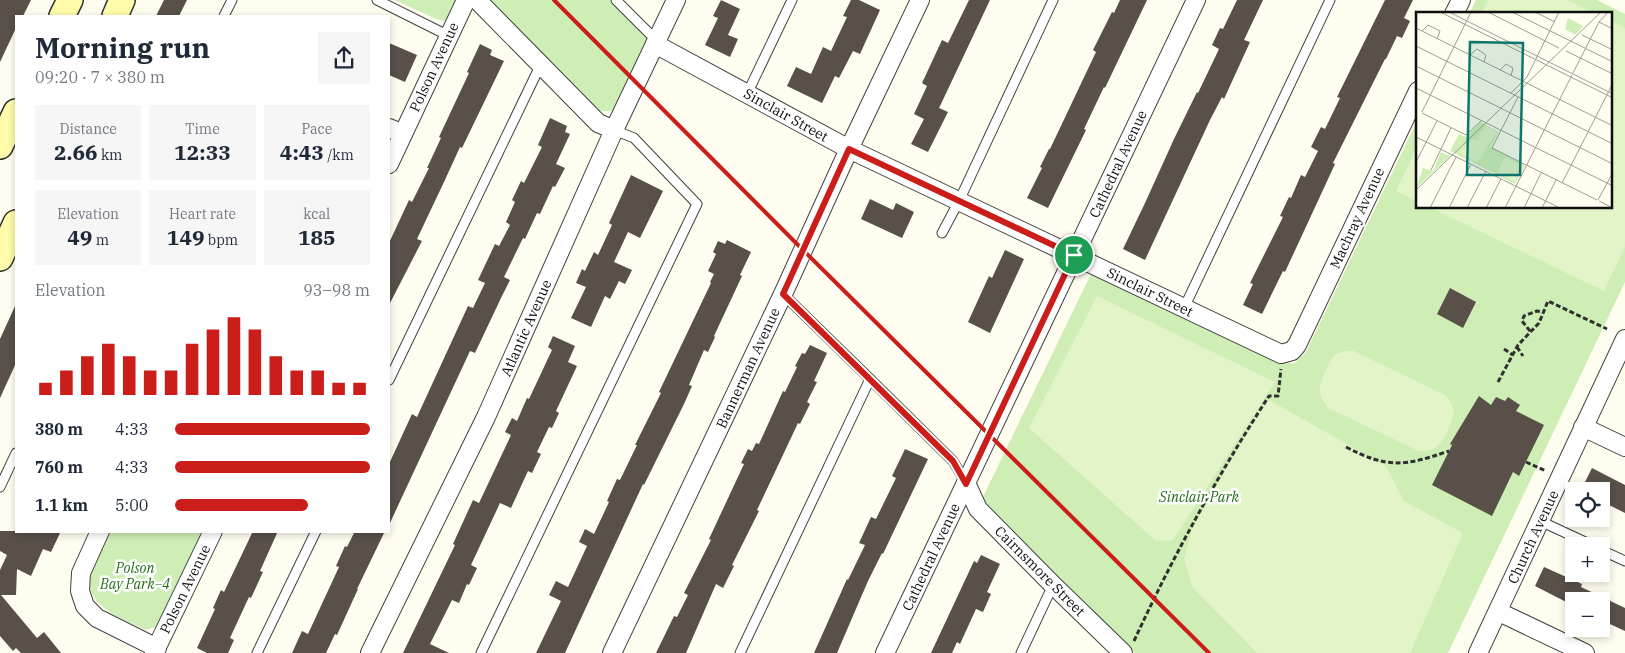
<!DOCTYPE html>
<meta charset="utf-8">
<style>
body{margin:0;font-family:"IBM Plex Serif",serif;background:#f6f6f7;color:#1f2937;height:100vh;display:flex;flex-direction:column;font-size:19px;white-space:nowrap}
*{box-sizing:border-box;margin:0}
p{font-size:16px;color:#747a83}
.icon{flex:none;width:28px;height:28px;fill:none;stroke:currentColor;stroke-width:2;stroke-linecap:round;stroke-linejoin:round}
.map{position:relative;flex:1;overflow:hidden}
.side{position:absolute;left:15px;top:15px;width:375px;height:518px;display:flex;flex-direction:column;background:#fff;border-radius:0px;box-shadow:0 2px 8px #0003}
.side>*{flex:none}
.tools{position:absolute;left:1565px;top:482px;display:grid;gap:10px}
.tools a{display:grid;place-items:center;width:45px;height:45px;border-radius:0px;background:#fff;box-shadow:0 2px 8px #0003;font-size:25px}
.pin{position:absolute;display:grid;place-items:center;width:42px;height:42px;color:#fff;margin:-21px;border:2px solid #fff;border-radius:50%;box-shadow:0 1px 5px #0007}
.round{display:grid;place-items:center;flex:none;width:52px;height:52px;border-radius:0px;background:#f6f6f7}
.summary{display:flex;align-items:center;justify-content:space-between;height:85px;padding:0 20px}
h1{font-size:28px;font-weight:700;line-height:38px}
.figures{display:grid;grid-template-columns:repeat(3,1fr);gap:8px;height:85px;padding:5px 20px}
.figures div{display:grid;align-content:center;border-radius:0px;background:#f6f6f7;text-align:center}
.figures b{font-size:21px;font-weight:700}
.figures small{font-size:14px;font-weight:400}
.figures p{font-size:14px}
.chart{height:140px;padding:10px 20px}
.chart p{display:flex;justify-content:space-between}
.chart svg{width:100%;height:90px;margin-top:5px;stroke:#cb1d19;stroke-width:6}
ul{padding:0 20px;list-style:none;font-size:16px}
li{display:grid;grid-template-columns:80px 60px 1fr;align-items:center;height:38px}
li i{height:12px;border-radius:6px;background:#cb1d19}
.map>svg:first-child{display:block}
.green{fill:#ceeeb5}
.pitch{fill:#e2f4c8}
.building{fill:#585049}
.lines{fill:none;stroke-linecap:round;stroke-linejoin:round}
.lane-casing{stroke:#414141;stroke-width:11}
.street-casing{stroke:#414141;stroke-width:20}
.secondary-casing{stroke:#303030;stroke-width:28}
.path{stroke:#303030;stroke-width:3;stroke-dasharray:5 2.5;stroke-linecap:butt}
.lane{stroke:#fff;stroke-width:9}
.street{stroke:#fff;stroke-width:18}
.secondary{stroke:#fffbaa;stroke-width:25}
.rail{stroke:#cb1d19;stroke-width:4}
.route-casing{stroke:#fff;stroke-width:10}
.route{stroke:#cb1d19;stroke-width:6}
.labels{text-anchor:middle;stroke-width:5;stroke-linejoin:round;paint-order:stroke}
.street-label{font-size:14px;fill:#0e0e0e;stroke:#fff}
.park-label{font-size:14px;font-style:italic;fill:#246c18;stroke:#fff}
.inset-road{fill:none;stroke:#9f9d95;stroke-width:1}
.view{fill:#0f766e;fill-opacity:0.15;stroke:#0f766e;stroke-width:2.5}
.inset-edge{fill:none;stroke:#0e0e0e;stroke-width:2.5}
</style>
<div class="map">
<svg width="1625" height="653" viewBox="0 0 1625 653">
<rect width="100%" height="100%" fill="#fffdef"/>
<g class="green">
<path d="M395,0H457L448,19L444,21L434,18Z"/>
<path d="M490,0H613L646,32L648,44L615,108L610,111H600Z"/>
<path d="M1476,0H1597L1625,14V282L1448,653H1135L982,499L1091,274L1279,363H1295L1306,352L1417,121L1418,208H1611V14H1469Z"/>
<path d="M110,531H204L161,621L156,627L146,630C124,619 83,607 91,574C94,559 103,545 110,531Z"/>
</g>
<g class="pitch">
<path d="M1488,0H1567L1596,14H1481Z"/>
<path d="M1611,21L1625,28V247L1604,291L1431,208H1611Z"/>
<path d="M1417,147V201L1396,191Z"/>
<path d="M1097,296L1275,382L1173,540L1156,541L1029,428Z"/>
<path d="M1345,351H1354L1445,395C1449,399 1452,403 1453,409C1455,418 1443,444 1435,448C1430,451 1425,451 1419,451L1328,408C1325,403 1321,399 1320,393C1318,386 1329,361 1334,356C1338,353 1341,352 1345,351Z"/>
<path d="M1269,400L1386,466L1404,501L1463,533L1410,653H1257L1192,587L1184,559L1192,529L1261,407Z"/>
</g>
<g class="building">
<path d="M0,0H31L23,16H16V28L0,62Z"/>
<path d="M164,0H187L179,16H156Z"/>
<path d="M721,0L740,9L728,35L738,39L730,57L705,45L718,18L713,16Z"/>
<path d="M851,0H859L880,10L860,54L853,51L839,78L835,76L822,103L787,86L796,67L811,74L823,47L831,51L847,17L843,16Z"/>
<path d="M969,0H990L941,104L939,108L948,112L928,152L911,144L924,119L914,114L927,86L922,83L942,40L948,43Z"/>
<path d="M1120,0H1147L1105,88L1104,87L1084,129L1086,130L1048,208L1027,198L1042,168L1040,167L1049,149H1050L1096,52L1093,50L1112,12L1114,13Z"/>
<path d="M1237,0H1263L1244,40L1250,42L1224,99L1222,97L1210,120L1145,260L1123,249L1145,203L1174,139L1197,92L1198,93L1219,49L1212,45L1220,28L1223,29Z"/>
<path d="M1385,0H1413L1404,18L1410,21L1402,38L1397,36L1386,59H1385L1333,163L1335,164L1285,272L1283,271L1262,314L1243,305L1253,284L1250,283L1283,217L1280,216L1289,197L1291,198L1301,175L1305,177L1318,151L1311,147L1321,127L1325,129L1340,98L1337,97Z"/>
<path d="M389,43L417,55L405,82L389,75Z"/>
<path d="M480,44L492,50L490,55L504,61L462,148L460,147L444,182L417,239L422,241L389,305V243L409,200L412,202L429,168H427L441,138L439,137L469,73L467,72Z"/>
<path d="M550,118L567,126L565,132L570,134L556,164L565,168L555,187L553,186L540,214L537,213L525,239L523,238L504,277L510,280L501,298L475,353L470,351L389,525V464L412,414L417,417L468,306L473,308L485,283L478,280L495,244L499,246L510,225L506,222L515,202L512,200L521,181L524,183L542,147L538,145Z"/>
<path d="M631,175L663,191L640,238L628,232L614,262L632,270L625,284L619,281L610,299L605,296L591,327L571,318L586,287L576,283L582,269L585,271L594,252L598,255L612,225L609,223Z"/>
<path d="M870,199L893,210L896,203L914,212L902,238L861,219Z"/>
<path d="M727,240L751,252L740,275L742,276L714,336L715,337L708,352L704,350L689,385L692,386L684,404L644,485L643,484L565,653H536L561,601L549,595L556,581L568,587L587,546L579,542L585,529L594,534L609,502L607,501L617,479L620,480L637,445H635L661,393L659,392L711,283L710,282L714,274L708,271L716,254L713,252L718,241L725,244Z"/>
<path d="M1005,250L1024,259L990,333L968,322L989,276L992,278Z"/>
<path d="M1450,288L1476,302L1463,328L1437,314Z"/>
<path d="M16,304V363L0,398V339Z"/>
<path d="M553,336L575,346L568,362L577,366L556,411L559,413L552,428L549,427L537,452L541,454L532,473L528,471L511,508L500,503L471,565L477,568L469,585L467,584L459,603L452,600L430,644L449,653H403L455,545L453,544L473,500L479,503L511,435L505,432L512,418L517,421L527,398L529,399L552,350L548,347Z"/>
<path d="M810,345L827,353L814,381L817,382L807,402L810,404L800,424L798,423L757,510L759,511L732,565L734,566L723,588L716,584L686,653H656L674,616L677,617L688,595L684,593L711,540L709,539L744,464L741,463L748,449L752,451L756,443L759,444L783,391L785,392L797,367L795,366L802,353L805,354Z"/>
<path d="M1479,396L1491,405L1496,397L1505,401L1508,397L1520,405L1516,411L1544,425L1519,476L1513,472L1492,516L1432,485L1452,445L1450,444Z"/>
<path d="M905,449L928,459L883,554L882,553L868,581L837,653H814L847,579L848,580L865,545L859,543L871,517L876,519L896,478L892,476Z"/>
<path d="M1592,468L1625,485V513L1605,503L1607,498L1601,495V491H1594L1583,486Z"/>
<path d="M0,531H61L51,552L43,549L31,576L17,569L16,595H1L37,638L44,632L61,653H21L16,648L13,651L0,636V570L7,555L0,551Z"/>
<path d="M253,531H278L260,571L263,572L251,598L249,597L230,638L234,640L228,653H207L197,648L215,609L213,608L221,590L224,592Z"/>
<path d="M355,531H385L357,589H358L337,635L335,634L326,653H292L302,631L308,634L339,567L336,566L345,546L347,547Z"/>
<path d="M981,555L1000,564L987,592L991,594L983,612L976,609L960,644L957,642L952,653H931L974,561L977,563Z"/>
<path d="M1544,567L1582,584L1581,587L1625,608V631L1601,620V601H1574L1572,605L1535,586Z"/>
</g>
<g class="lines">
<defs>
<g id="lane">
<path d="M377,0L449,36"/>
<path d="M616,0L657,41"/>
<path d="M224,16L232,0"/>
<path d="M747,94L792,0"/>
<path d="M942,233L959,201L1053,0"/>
<path d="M1184,308L1330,0"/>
<path d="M870,379L953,461L966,483"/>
<path d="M389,380L540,66"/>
<path d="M0,487L16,453"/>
<path d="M1540,521L1594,546"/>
<path d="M1601,550L1625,561"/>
<path d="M257,653L316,531"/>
<path d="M481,653L697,204L634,138L614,130"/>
<path d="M740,653L870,379L783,294"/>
<path d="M1021,653L1053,585"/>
</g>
<g id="street">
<path d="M477,0L598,123L614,130"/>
<path d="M1454,14L1461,0"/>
<path d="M655,44L849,149L1281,354L1292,351L1297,345L1418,91"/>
<path d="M389,128L403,134"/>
<path d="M389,164L466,0"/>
<path d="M1583,427L1625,447"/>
<path d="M966,483L978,509L1053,585L1123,653"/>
<path d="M100,531L81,573L80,591L85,606L97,618L157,648"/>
<path d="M1499,612L1585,653"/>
<path d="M154,653L213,531"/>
<path d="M370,653L486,417L614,130L676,0"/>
<path d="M612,653L783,294L849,149L920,0"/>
<path d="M885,653L1196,0"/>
<path d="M1478,653L1625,339"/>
</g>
<g id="secondary">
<path d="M62,16L70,0"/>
<path d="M115,16L122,0"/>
<path d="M0,146L16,112"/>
<path d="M0,258L16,223"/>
</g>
</defs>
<use href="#lane" class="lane-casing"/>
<use href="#street" class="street-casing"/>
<use href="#secondary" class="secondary-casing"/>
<g class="path">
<path d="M1530,331L1522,321L1524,316L1537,311L1542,312"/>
<path d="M1517,347L1523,356"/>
<path d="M1504,349L1513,355"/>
<path d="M1498,382L1518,345L1539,323L1548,301L1607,329"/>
<path d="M1346,447C1388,469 1405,466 1449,451"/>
<path d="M1526,462L1546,471"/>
<path d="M1134,641C1173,556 1218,475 1269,396H1278L1281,369"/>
</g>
<use href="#lane" class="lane"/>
<use href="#street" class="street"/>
<use href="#secondary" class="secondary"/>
<path class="rail" d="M554,0L803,250L1209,653"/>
</g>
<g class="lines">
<defs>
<path id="route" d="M849,149L1074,255L966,484L953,461L783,294Z"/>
</defs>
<use href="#route" class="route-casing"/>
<use href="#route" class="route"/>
</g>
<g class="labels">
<g class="street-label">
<text transform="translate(434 67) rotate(-65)" y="5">Polson Avenue</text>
<text transform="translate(786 115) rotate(29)" y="5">Sinclair Street</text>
<text transform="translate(1118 164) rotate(-65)" y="5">Cathedral Avenue</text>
<text transform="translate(1357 218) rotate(-65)" y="5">Machray Avenue</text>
<text transform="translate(1150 292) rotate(26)" y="5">Sinclair Street</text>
<text transform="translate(526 328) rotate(-66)" y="5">Atlantic Avenue</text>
<text transform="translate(748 368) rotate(-65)" y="5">Bannerman Avenue</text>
<text transform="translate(1533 537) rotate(-65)" y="5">Church Avenue</text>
<text transform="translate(931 557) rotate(-65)" y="5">Cathedral Avenue</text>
<text transform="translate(1040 571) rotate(45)" y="5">Cairnsmore Street</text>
<text transform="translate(185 589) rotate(-64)" y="5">Polson Avenue</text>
</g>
<g class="park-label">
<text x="1199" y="502">Sinclair Park</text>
<text x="135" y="573">Polson<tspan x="135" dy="16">Bay Park–4</tspan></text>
</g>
</g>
<g transform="translate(1416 12)">
<rect width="196" height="196" fill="#fffdef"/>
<path d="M152,6L167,14L159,23L149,17ZM65,110L83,120L75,135L109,153L99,172L34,139L43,122L50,125ZM25,140L34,144L0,176L7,156L17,159Z" fill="#ceeeb5"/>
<path d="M70,114L81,120L61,150L43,141L57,127L63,128L61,125ZM89,145L107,154L99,170L81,161Z" fill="#e2f4c8"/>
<path class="inset-road" d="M24,0L197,86M33,0L197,82M72,0L143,36M96,0L197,50M119,0L139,10M183,10L197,17M0,16L197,114M6,19L12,13L24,19L21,27M166,23L197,38M0,34L197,132M150,39L197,62M54,43L61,37L70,43L68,50M0,54L197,152M84,58L90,52L97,56L95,64M157,61L183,10L192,0M0,76L197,174M95,81L111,65L143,0M102,85L76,136L181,188M6,100L55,0M6,101L50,123L65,109M0,125L144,196M0,150L21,109M15,158L35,116M146,171L197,71M0,178L185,0M182,188L197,160M183,189L197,196M14,196L40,145M33,196L55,152M51,196L70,159M70,196L85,167M89,196L156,63M108,196L125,161M126,196L140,168"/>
<path class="view" d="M54,30L107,31L104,163H51Z"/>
<rect width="196" height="196" class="inset-edge"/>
</g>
</svg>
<div class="tools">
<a><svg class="icon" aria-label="locate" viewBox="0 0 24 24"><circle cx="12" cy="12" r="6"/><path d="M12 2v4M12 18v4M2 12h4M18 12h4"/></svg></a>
<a>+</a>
<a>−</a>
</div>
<div class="pin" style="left:1074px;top:255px;background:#1e9e55"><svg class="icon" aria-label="arrive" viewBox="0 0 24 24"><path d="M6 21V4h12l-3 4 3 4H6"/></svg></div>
<section class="side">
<div class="summary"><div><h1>Morning run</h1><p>09:20 · 7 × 380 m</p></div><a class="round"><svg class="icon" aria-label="share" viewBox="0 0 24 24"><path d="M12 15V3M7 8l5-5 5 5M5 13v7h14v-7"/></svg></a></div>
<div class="figures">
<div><p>Distance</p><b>2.66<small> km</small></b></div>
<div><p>Time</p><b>12:33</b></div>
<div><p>Pace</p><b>4:43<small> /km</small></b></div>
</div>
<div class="figures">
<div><p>Elevation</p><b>49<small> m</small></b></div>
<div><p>Heart rate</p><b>149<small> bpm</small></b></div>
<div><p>kcal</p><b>185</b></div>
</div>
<div class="chart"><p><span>Elevation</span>93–98 m</p>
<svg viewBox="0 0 160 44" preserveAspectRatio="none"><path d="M5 44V38M15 44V32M25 44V25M35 44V19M45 44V25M55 44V32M65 44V32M75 44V19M85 44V12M95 44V6M105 44V12M115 44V25M125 44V32M135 44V32M145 44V38M155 44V38"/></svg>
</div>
<ul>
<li><b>380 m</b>4:33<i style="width:100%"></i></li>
<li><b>760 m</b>4:33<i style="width:100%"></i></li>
<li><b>1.1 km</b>5:00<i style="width:68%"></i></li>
</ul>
</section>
</div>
